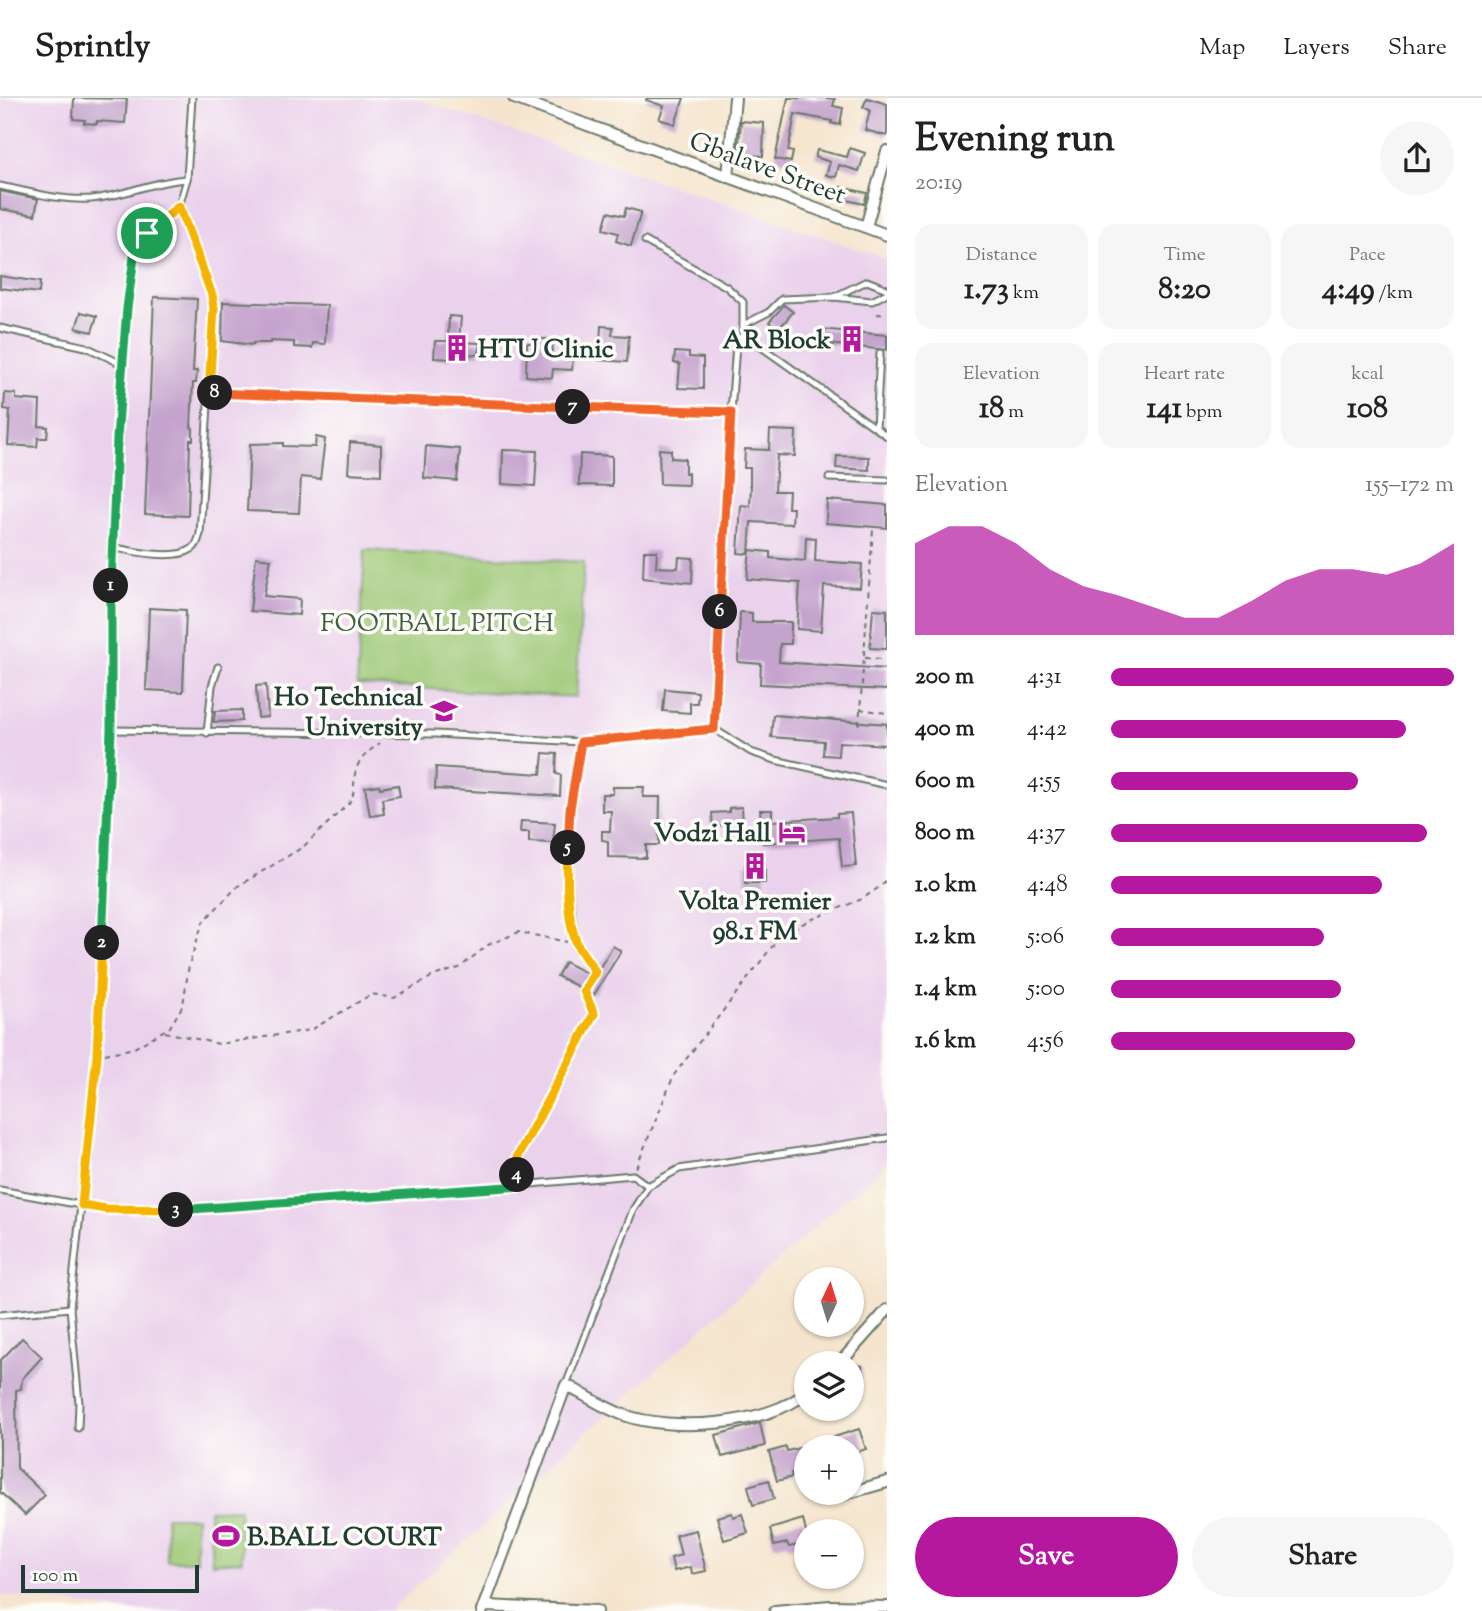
<!DOCTYPE html>
<meta charset="utf-8">
<style>
body{margin:0;font-family:"Sorts Mill Goudy",serif;background:#f6f6f6;color:#222;height:100vh;display:flex;flex-direction:column;font-size:26px;white-space:nowrap}
*{box-sizing:border-box;margin:0}
p{font-size:23px;color:#767676}
.icon{flex:none;width:38px;height:38px;fill:none;stroke:currentColor;stroke-width:2;stroke-linecap:round;stroke-linejoin:round}
.map{position:relative;flex:1;overflow:hidden}
.drawer{display:flex;flex-direction:column;background:#fff;width:595px}
.drawer>*{flex:none}
.needle{width:46px;rotate:4deg}
.buttons{position:absolute;left:794px;top:1169px;display:grid;gap:14px}
.buttons a{display:grid;place-items:center;width:70px;height:70px;border-radius:50%;background:#fff;box-shadow:0 2px 5px #0004;font-size:35px}
.scale{position:absolute;left:21px;bottom:18px;width:178px;box-sizing:border-box;padding-left:7px;border:4px solid #1f3d34;border-top:0;font-size:19px;line-height:24px;white-space:nowrap;color:#1f3d34;-webkit-text-stroke:5px #fdfcf7;paint-order:stroke}
.pin{position:absolute;display:grid;place-items:center;width:60px;height:60px;color:#fff;margin:-30px;border:4px solid #fff;border-radius:50%;box-shadow:0 2px 7px #0007}
.km{position:absolute;width:35px;height:35px;margin:-18px;border-radius:50%;background:#222;color:#fff;font-size:19px;line-height:35px;text-align:center}
.round{display:grid;place-items:center;flex:none;width:74px;height:74px;border-radius:37px;background:#f6f6f6}
.overview{display:flex;align-items:center;justify-content:space-between;height:119px;padding:0 28px}
h1{font-size:38px;font-weight:700;line-height:52px}
.figures{display:grid;grid-template-columns:repeat(3,1fr);gap:10px;height:119px;padding:7px 28px}
.figures div{display:grid;align-content:center;border-radius:18px;background:#f6f6f6;text-align:center}
.figures b{font-size:30px;font-weight:700}
.figures small{font-size:19px;font-weight:400}
.figures p{font-size:19px}
.chart{height:196px;padding:14px 28px}
.chart p{display:flex;justify-content:space-between}
.chart svg{width:100%;height:126px;margin-top:7px;fill:#b5179e;opacity:.7}
.action{display:flex;gap:14px;margin-top:auto;padding:14px 28px}
.action a{flex:1;height:80px;border-radius:42px;background:#b5179e;color:#fff;font-size:28px;font-weight:700;line-height:80px;text-align:center}
.action a+a{background:#f6f6f6;color:#222}
ul{padding:0 28px;list-style:none;font-size:23px}
li{display:grid;grid-template-columns:112px 84px 1fr;align-items:center;height:52px}
li i{height:18px;border-radius:9px;background:#b5179e}
header{display:flex;align-items:center;gap:42px;box-sizing:border-box;height:98px;padding:0 35px;background:#fff;border-bottom:2px solid #e0e0e0}
header strong{font-size:33px}
nav{display:flex;gap:38px;margin-inline-start:auto;font-size:24px}
main{display:flex;flex:1;min-height:0}
.map>svg:first-child{display:block}
.built{fill:#ead1ec}
.green{fill:#9cc774;stroke:#5e8254;stroke-width:2}
.building{fill:#c4a3cd}
.lines{fill:none;stroke-linecap:round;stroke-linejoin:round}
.service-casing{stroke:#6a786a;stroke-width:9}
.minor-casing{stroke:#6a786a;stroke-width:14}
.path{stroke:#6a786a;stroke-width:2;stroke-dasharray:5 5;stroke-linecap:butt}
.service{stroke:#fff;stroke-width:5}
.minor{stroke:#fff;stroke-width:10}
.split-1-casing{stroke:#fff;stroke-width:14}
.split-2-casing{stroke:#fff;stroke-width:14}
.split-3-casing{stroke:#fff;stroke-width:14}
.split-4-casing{stroke:#fff;stroke-width:14}
.split-5-casing{stroke:#fff;stroke-width:14}
.split-6-casing{stroke:#fff;stroke-width:14}
.split-7-casing{stroke:#fff;stroke-width:14}
.split-8-casing{stroke:#fff;stroke-width:14}
.split-9-casing{stroke:#fff;stroke-width:14}
.split-1{stroke:#22a559;stroke-width:9}
.split-2{stroke:#22a559;stroke-width:9}
.split-3{stroke:#f5b400;stroke-width:9}
.split-4{stroke:#22a559;stroke-width:9}
.split-5{stroke:#f5b400;stroke-width:9}
.split-6{stroke:#f0652b;stroke-width:9}
.split-7{stroke:#f0652b;stroke-width:9}
.split-8{stroke:#f0652b;stroke-width:9}
.split-9{stroke:#f5b400;stroke-width:9}
.labels{text-anchor:middle;stroke-width:7;stroke-linejoin:round;paint-order:stroke}
.street-label{font-size:26px;fill:#1f3d34;stroke:#fdfcf7}
.poi-label{font-size:26px;font-weight:bold;fill:#1f3d34;stroke:#fdfcf7;text-anchor:end}
.park-label{font-size:26px;fill:#3e6044;stroke:#fdfcf7}
</style>
<header>
<strong>Sprintly</strong>
<nav><a>Map</a><a>Layers</a><a>Share</a></nav>
</header>
<main>
<div class="map">
<svg width="887" height="1513" viewBox="0 0 887 1513">
<rect width="100%" height="100%" fill="#fdfcf7"/>
<filter id="ink" filterUnits="userSpaceOnUse"><feTurbulence type="fractalNoise" baseFrequency=".0143" numOctaves="2"/><feDisplacementMap in="SourceGraphic" scale="14" xChannelSelector="R" yChannelSelector="G"/><feConvolveMatrix kernelMatrix="1 2 1 2 8 2 1 2 1" color-interpolation-filters="sRGB"/></filter>
<filter id="wash" filterUnits="userSpaceOnUse"><feTurbulence type="fractalNoise" baseFrequency=".00686" numOctaves="4" result="noise"/><feDisplacementMap in="SourceGraphic" scale="28" xChannelSelector="R" yChannelSelector="G"/><feGaussianBlur stdDeviation="1.57" result="paint"/><feColorMatrix in="noise" values="0 0 0 0 0 0 0 0 0 0 0 0 0 0 0 0 0 1.4 0 .05"/><feComposite in="paint" operator="in"/></filter>
<g filter="url(#wash)">
<rect width="100%" height="100%" fill="#f5e5ce"/>
<path class="built" d="M0,0H414L887,161V1064L389,1513H128L0,1497Z"/>
<g class="green">
<path d="M365,452L584,464L576,599L357,587Z"/>
<path d="M239,1411L242,1463L212,1465L209,1412Z"/>
<path d="M166,1419H196V1463H167Z"/>
</g>
<g id="blocks">
<g class="building">
<path d="M74,0L127,1L125,25L97,23V26L84,25L85,22L73,21Z"/>
<path d="M647,0H684L675,26L659,21L664,8L646,2Z"/>
<path d="M788,0H827L835,1L833,8L843,10L840,27L831,25L832,23L795,16L788,53L793,54L791,64L775,61Z"/>
<path d="M867,0L887,6V38L865,32L870,12L863,9Z"/>
<path d="M741,23L764,25L763,58L738,57Z"/>
<path d="M850,50L865,55L859,73L839,67L836,79L826,77L830,64L815,59L817,52L847,59Z"/>
<path d="M841,89L867,95L864,106L838,100Z"/>
<path d="M0,93L38,101L35,117L0,111Z"/>
<path d="M626,110L641,114L631,148L616,143L618,135L603,131L608,114L624,118Z"/>
<path d="M0,178L40,184L39,195L0,190Z"/>
<path d="M154,199L197,201L193,273H197L196,285H193L191,329L193,330V342H190L188,418L145,416Z"/>
<path d="M223,204L327,207L325,246L313,245L312,250L294,249V244L270,243V245H253V247L222,243Z"/>
<path d="M784,207L793,214L778,232L769,224Z"/>
<path d="M81,214L97,218L92,234L76,230Z"/>
<path d="M449,218L461,219L459,244L480,245L479,257L452,255L451,261L434,260L435,243H448Z"/>
<path d="M601,228L613,229L612,237L629,238L627,264L599,262Z"/>
<path d="M818,231L887,237V252L817,245Z"/>
<path d="M540,241H553L552,258L573,260L572,272L553,271L552,280L526,278L527,245H540Z"/>
<path d="M675,254L689,255V259L703,260V291L678,290L680,266L674,265Z"/>
<path d="M5,295L16,296V301L40,303L39,328L48,329L47,340H38L37,349L8,347L10,312L4,311Z"/>
<path d="M770,332L796,333L795,358L777,357L775,393H789L788,410H793L792,426L751,424L749,456L738,455L741,407L750,408L751,387H750V370H744L745,351L769,352Z"/>
<path d="M316,339L325,341L320,381L301,379L299,415L247,413L250,346L283,345V348L315,349Z"/>
<path d="M350,344L381,347V377L348,375Z"/>
<path d="M426,348L460,351L457,383L424,380Z"/>
<path d="M659,351L671,352V360L685,361V375H688V387L660,386Z"/>
<path d="M503,352L537,353L535,388L502,386Z"/>
<path d="M580,356L612,358V388L579,387Z"/>
<path d="M837,358L869,359V372L836,370Z"/>
<path d="M827,402L887,407V430L826,425Z"/>
<path d="M806,439L816,440L815,463L862,466L860,490L824,488L821,533L797,531L800,485L747,481L750,452L770,454V460L805,463Z"/>
<path d="M644,453H657L656,469L678,470L679,459L693,460L692,485L643,480Z"/>
<path d="M256,459L271,461L264,498L300,501L299,517L250,513Z"/>
<path d="M149,510L186,512L183,594L146,592Z"/>
<path d="M873,511L887,512V551L870,550Z"/>
<path d="M740,514L752,515V524H791V546H780L779,564L887,571V592L760,586L761,566L738,564Z"/>
<path d="M266,587L268,619L258,620L256,588Z"/>
<path d="M665,591L698,594L697,605H690V615L663,613Z"/>
<path d="M242,612V623L214,624L215,613Z"/>
<path d="M773,617L887,626V647L839,644L838,658L823,657L824,643L771,639Z"/>
<path d="M543,655L557,656L556,676L561,677L560,698L435,691L436,669L541,676Z"/>
<path d="M379,687L380,690L398,687L400,698L382,701L384,716L370,718L365,689Z"/>
<path d="M613,689H644L643,699H660L659,747H646V760L608,759V743L602,742V733H610L611,713H602V696H613Z"/>
<path d="M742,709L744,742L729,743L728,727L713,728L712,715L729,714V710Z"/>
<path d="M760,712H772V723L837,719V716L851,715L856,768L842,769L839,740L763,745Z"/>
<path d="M521,723L555,725L553,745L529,744V734H520Z"/>
<path d="M765,766V785H745V767Z"/>
<path d="M613,848L621,853L594,897L557,878L565,864L594,879Z"/>
<path d="M22,1240L42,1259L22,1281L21,1291L16,1292L17,1370L45,1397L25,1417L0,1394V1263Z"/>
<path d="M852,1267L862,1268L860,1302H852Z"/>
<path d="M760,1325L765,1348L722,1359L716,1337Z"/>
<path d="M859,1331L866,1351L852,1356V1349H809V1347Z"/>
<path d="M807,1348V1371L791,1375L792,1379L777,1383L769,1354L786,1349L787,1353Z"/>
<path d="M769,1382L774,1401L753,1407L748,1388Z"/>
<path d="M732,1415L733,1419L742,1416L748,1435L724,1442L717,1419Z"/>
<path d="M803,1421L807,1439L800,1441L802,1446L789,1449L787,1445L774,1448L770,1431Z"/>
<path d="M696,1432L706,1473L692,1476L691,1469L674,1473L671,1460L681,1457L676,1437Z"/>
</g>
</g>
</g>
<g filter="url(#ink)">
<use href="#blocks" fill-opacity="0" stroke="#6a786a" stroke-width="2"/>
<g class="lines">
<defs>
<g id="service">
<path d="M0,88C29,94 61,103 91,101C124,98 152,83 187,81"/>
<path d="M645,143L727,189L743,204V236L736,247L731,314L714,631"/>
<path d="M834,199L867,183L887,191"/>
<path d="M743,227L769,214L782,201L834,199L872,203L887,195"/>
<path d="M0,230L86,249L122,266"/>
<path d="M743,236L887,338"/>
<path d="M209,295L731,314"/>
<path d="M876,330L880,255"/>
<path d="M829,380L887,382"/>
<path d="M111,449C131,453 174,463 192,451C197,448 198,442 200,436L214,210L212,197L179,108"/>
<path d="M111,632L435,636L581,644L714,631L751,654L775,662L887,687"/>
<path d="M207,635L212,588L218,569"/>
<path d="M577,846C562,773 570,716 581,644"/>
<path d="M0,1092L97,1110L146,1113L430,1095L633,1077L648,1088"/>
<path d="M0,1217L70,1210"/>
<path d="M566,1287L633,1112L648,1088L679,1071L887,1040"/>
<path d="M78,1330L79,1305L70,1210L97,958L111,632V449L127,210L135,152L147,135L179,108L187,81L192,0"/>
</g>
<g id="minor">
<path d="M514,0L887,137"/>
<path d="M728,79L735,0"/>
<path d="M866,129L887,53"/>
<path d="M840,1265L887,1212"/>
<path d="M852,1394L887,1384"/>
<path d="M829,1400L848,1395"/>
<path d="M486,1508L597,1513"/>
<path d="M482,1513L566,1287C585,1297 604,1310 624,1317C671,1334 768,1328 807,1294"/>
<path d="M775,1513L830,1508L887,1509"/>
</g>
</defs>
<use href="#service" class="service-casing"/>
<use href="#minor" class="minor-casing"/>
<g class="path">
<path d="M877,216L887,217"/>
<path d="M865,560L887,561"/>
<path d="M860,611L887,615"/>
<path d="M859,627L873,431"/>
<path d="M165,934L219,946L311,932L372,896L394,900L433,878L459,870L488,847L519,834L567,844"/>
<path d="M105,956L134,950L170,929L183,907L189,867L203,824L238,788L303,749L349,705C356,695 353,687 355,676C357,662 370,652 380,645"/>
<path d="M636,1070L674,977L781,837L808,823L862,801L881,788L887,781"/>
<path d="M518,1079V1058L594,916L584,893L595,874L582,854"/>
</g>
<use href="#service" class="service"/>
<use href="#minor" class="minor"/>
</g>
</g>
<g class="lines" filter="url(#ink)">
<defs>
<path id="split-1" d="M111,488L117,340L127,210L135,152L147,135"/>
<path id="split-2" d="M102,845L111,632V488"/>
<path id="split-3" d="M102,845L97,958L82,1107L106,1111L176,1112"/>
<path id="split-4" d="M176,1112L522,1088L517,1077"/>
<path id="split-5" d="M517,1077L518,1058L594,916L584,893L595,874C590,865 581,855 577,846C566,820 567,778 568,750"/>
<path id="split-6" d="M568,750L570,711L581,644L714,631L720,514"/>
<path id="split-7" d="M573,309L731,314L720,514"/>
<path id="split-8" d="M215,295L573,309"/>
<path id="split-9" d="M147,135L179,108L212,197L214,210L209,295H215"/>
</defs>
<use href="#split-1" class="split-1-casing"/>
<use href="#split-2" class="split-2-casing"/>
<use href="#split-3" class="split-3-casing"/>
<use href="#split-4" class="split-4-casing"/>
<use href="#split-5" class="split-5-casing"/>
<use href="#split-6" class="split-6-casing"/>
<use href="#split-7" class="split-7-casing"/>
<use href="#split-8" class="split-8-casing"/>
<use href="#split-9" class="split-9-casing"/>
<use href="#split-1" class="split-1"/>
<use href="#split-2" class="split-2"/>
<use href="#split-3" class="split-3"/>
<use href="#split-4" class="split-4"/>
<use href="#split-5" class="split-5"/>
<use href="#split-6" class="split-6"/>
<use href="#split-7" class="split-7"/>
<use href="#split-8" class="split-8"/>
<use href="#split-9" class="split-9"/>
</g>
<defs>
<symbol id="building-bare" viewBox="-9 -9 18 18"><path d="M-4-6H4V6H1V3H-1V6H-4ZM-2.5-4.3h1.7v1.8h-1.7ZM.8-4.3h1.7v1.8H.8ZM-2.5-1h1.7V.8h-1.7ZM.8-1h1.7V.8H.8Z" fill="#b5179e" stroke="#fdfcf7" stroke-width="2.5" paint-order="stroke"/></symbol>
<symbol id="school-bare" viewBox="-9 -9 18 18"><path d="M0-5L7-2L0 1L-7-2ZM-4 1L0 2.5L4 1V4Q0 6-4 4Z" fill="#b5179e" stroke="#fdfcf7" stroke-width="2.5" paint-order="stroke"/></symbol>
<symbol id="hotel-bare" viewBox="-9 -9 18 18"><path d="M-6-4.5h1.5V1H6V5H4.5V3h-9V5H-6ZM-4 0a1.8 1.8 0 1 1 3.6 0ZM.5 0V-2.5h3Q6-2.5 6 0Z" fill="#b5179e" stroke="#fdfcf7" stroke-width="2.5" paint-order="stroke"/></symbol>
<symbol id="stadium-bare" viewBox="-9 -9 18 18"><path d="M0-5a6.5 5 0 1 0 0 10a6.5 5 0 1 0 0-10ZM-3.5-1.8h7v3.6h-7Z" fill="#b5179e" stroke="#fdfcf7" stroke-width="2.5" paint-order="stroke"/></symbol>
</defs>
<g fill-rule="evenodd">
<use href="#building-bare" x="833" y="222" width="38" height="38"/>
<use href="#building-bare" x="438" y="231" width="38" height="38"/>
<use href="#school-bare" x="425" y="594" width="38" height="38"/>
<use href="#hotel-bare" x="773" y="715" width="38" height="38"/>
<use href="#building-bare" x="736" y="749" width="38" height="38"/>
<use href="#stadium-bare" x="207" y="1419" width="38" height="38"/>
</g>
<g class="labels">
<g class="street-label">
<text transform="translate(768 69) rotate(20)" y="9">Gbalave Street</text>
</g>
<g class="poi-label">
<text x="831" y="250">AR Block</text>
<text x="478" y="259" text-anchor="start">HTU Clinic</text>
<text x="423" y="607">Ho Technical<tspan x="423" dy="30">University</tspan></text>
<text x="771" y="743">Vodzi Hall</text>
<text x="755" y="811" text-anchor="middle">Volta Premier<tspan x="755" dy="30">98.1 FM</tspan></text>
<text x="247" y="1447" text-anchor="start">B.BALL COURT</text>
</g>
<g class="park-label">
<text x="437" y="533">FOOTBALL PITCH</text>
</g>
</g>
</svg>
<div class="buttons">
<a><svg class="needle" viewBox="-14 -14 28 28"><path d="M0-13l5 13h-10z" fill="#e53935"/><path d="M0 13l5-13h-10z" fill="#767676"/></svg></a>
<a><svg class="icon" aria-label="layers" viewBox="0 0 24 24"><path d="M12 4l9 5-9 5-9-5zM3 14l9 5 9-5"/></svg></a>
<a>+</a>
<a>−</a>
</div>
<div class="scale">100 m</div>
<div class="pin" style="left:147px;top:135px;background:#1e9e55"><svg class="icon" aria-label="arrive" viewBox="0 0 24 24"><path d="M6 21V4h12l-3 4 3 4H6"/></svg></div>
<b class="km" style="left:111px;top:488px">1</b>
<b class="km" style="left:102px;top:845px">2</b>
<b class="km" style="left:176px;top:1112px">3</b>
<b class="km" style="left:517px;top:1077px">4</b>
<b class="km" style="left:568px;top:750px">5</b>
<b class="km" style="left:720px;top:514px">6</b>
<b class="km" style="left:573px;top:309px">7</b>
<b class="km" style="left:215px;top:295px">8</b>
</div>
<section class="drawer">
<div class="overview"><div><h1>Evening run</h1><p>20:19</p></div><a class="round"><svg class="icon" aria-label="share" viewBox="0 0 24 24"><path d="M12 15V3M7 8l5-5 5 5M5 13v7h14v-7"/></svg></a></div>
<div class="figures">
<div><p>Distance</p><b>1.73<small> km</small></b></div>
<div><p>Time</p><b>8:20</b></div>
<div><p>Pace</p><b>4:49<small> /km</small></b></div>
</div>
<div class="figures">
<div><p>Elevation</p><b>18<small> m</small></b></div>
<div><p>Heart rate</p><b>141<small> bpm</small></b></div>
<div><p>kcal</p><b>108</b></div>
</div>
<div class="chart"><p><span>Elevation</span>155–172 m</p>
<svg viewBox="0 0 160 44" preserveAspectRatio="none"><path d="M0 44V12L10 6L20 6L30 12L40 21L50 27L60 30L70 34L80 38L90 38L100 32L110 25L120 21L130 21L140 23L150 19L160 12V44z"/></svg>
</div>
<ul>
<li><b>200 m</b>4:31<i style="width:100%"></i></li>
<li><b>400 m</b>4:42<i style="width:86%"></i></li>
<li><b>600 m</b>4:55<i style="width:72%"></i></li>
<li><b>800 m</b>4:37<i style="width:92%"></i></li>
<li><b>1.0 km</b>4:48<i style="width:79%"></i></li>
<li><b>1.2 km</b>5:06<i style="width:62%"></i></li>
<li><b>1.4 km</b>5:00<i style="width:67%"></i></li>
<li><b>1.6 km</b>4:56<i style="width:71%"></i></li>
</ul>
<div class="action"><a>Save</a><a>Share</a></div>
</section>
</main>
